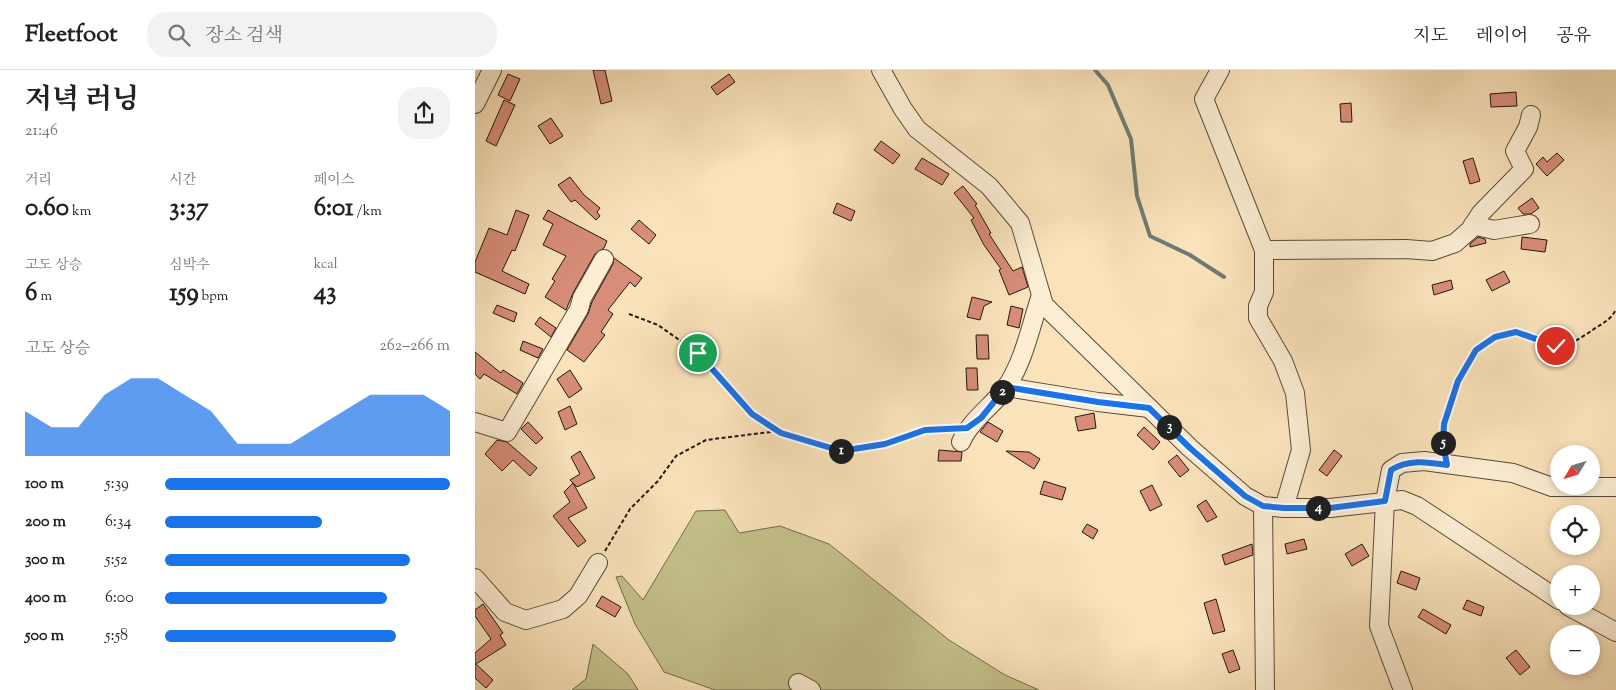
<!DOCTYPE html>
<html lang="ko">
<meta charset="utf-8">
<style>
body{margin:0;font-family:"Sorts Mill Goudy","Noto Serif KR",serif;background:#f2f2f2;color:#222;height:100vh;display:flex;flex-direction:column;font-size:19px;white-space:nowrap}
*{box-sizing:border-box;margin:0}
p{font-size:16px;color:#767676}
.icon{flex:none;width:28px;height:28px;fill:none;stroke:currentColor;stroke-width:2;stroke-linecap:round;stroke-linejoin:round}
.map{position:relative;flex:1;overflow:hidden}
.panel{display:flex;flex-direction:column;background:#fff;width:475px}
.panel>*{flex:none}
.needle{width:32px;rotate:232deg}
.buttons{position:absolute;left:1075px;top:375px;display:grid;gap:10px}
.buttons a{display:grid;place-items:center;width:50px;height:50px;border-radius:50%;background:#fff;box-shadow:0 2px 8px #0003;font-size:25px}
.pin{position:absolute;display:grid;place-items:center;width:42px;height:42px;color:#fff;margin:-21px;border:2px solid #fff;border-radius:50%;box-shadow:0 1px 5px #0007}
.km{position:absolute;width:25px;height:25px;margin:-12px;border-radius:50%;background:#222;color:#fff;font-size:14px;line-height:25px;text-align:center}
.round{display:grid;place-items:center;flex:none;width:52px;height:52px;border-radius:20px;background:#f2f2f2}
.overview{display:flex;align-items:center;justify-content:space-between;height:85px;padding:0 25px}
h1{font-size:28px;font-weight:700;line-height:38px}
.metrics{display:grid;grid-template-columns:repeat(3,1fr);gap:8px;height:85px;padding:5px 25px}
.metrics div{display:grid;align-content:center}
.metrics b{font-size:25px;font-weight:700}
.metrics small{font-size:14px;font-weight:400}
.metrics p{font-size:14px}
.chart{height:140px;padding:10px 25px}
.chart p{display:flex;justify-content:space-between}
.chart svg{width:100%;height:90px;margin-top:5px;fill:#1a73e8;opacity:.7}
ul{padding:0 25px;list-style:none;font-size:16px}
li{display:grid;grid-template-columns:80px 60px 1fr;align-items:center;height:38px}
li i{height:12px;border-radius:6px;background:#1a73e8}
header{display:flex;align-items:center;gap:30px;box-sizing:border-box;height:70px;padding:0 25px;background:#fff;border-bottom:1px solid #e0e0e0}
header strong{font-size:24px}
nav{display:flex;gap:28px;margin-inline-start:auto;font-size:18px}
.search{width:350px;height:45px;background:#f2f2f2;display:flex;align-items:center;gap:12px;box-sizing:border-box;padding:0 18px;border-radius:20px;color:#767676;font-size:19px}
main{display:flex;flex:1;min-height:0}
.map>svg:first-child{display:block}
.green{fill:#c5c18c;stroke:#746c4d}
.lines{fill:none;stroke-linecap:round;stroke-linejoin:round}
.stream{stroke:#6e7b75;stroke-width:4}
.building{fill:#d78d78;stroke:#22170e}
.minor-casing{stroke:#584a39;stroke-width:20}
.path{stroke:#22170e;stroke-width:2;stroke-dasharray:4 2.5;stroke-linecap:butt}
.minor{stroke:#fcedd3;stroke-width:18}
.route-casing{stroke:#fff;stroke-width:10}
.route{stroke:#1a73e8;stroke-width:6}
</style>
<header>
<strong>Fleetfoot</strong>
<div class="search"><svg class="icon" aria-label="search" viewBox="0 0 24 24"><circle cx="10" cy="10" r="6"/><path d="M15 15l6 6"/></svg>장소 검색</div>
<nav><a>지도</a><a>레이어</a><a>공유</a></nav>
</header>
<main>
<section class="panel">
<div class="overview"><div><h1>저녁 러닝</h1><p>21:46</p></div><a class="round"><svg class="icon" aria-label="share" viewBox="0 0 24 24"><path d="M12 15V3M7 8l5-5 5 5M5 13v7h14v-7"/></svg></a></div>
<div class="metrics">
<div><p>거리</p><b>0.60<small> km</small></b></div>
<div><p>시간</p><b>3:37</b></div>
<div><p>페이스</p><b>6:01<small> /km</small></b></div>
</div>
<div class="metrics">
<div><p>고도 상승</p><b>6<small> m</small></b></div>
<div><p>심박수</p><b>159<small> bpm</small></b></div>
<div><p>kcal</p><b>43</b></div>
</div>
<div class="chart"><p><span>고도 상승</span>262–266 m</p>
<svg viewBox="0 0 160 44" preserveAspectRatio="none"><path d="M0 44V22L10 30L20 30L30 14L40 6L50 6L60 14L70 22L80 38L90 38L100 38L110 30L120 22L130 14L140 14L150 14L160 22V44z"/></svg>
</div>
<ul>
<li><b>100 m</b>5:39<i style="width:100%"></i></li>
<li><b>200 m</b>6:34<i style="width:55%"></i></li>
<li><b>300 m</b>5:52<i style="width:86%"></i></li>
<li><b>400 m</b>6:00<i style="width:78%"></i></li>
<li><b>500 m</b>5:58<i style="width:81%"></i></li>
</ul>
</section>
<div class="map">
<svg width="1141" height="620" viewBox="0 0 1141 620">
<rect width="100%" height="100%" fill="#fae3bb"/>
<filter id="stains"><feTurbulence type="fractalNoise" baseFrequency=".004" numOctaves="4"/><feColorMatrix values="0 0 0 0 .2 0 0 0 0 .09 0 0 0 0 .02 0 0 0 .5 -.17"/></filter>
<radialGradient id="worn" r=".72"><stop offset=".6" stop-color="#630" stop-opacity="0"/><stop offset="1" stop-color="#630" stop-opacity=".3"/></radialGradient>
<g class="green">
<path d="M250,440L264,463L305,456L354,474L474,570L530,605L564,620H240L189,602L160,554L141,507L147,506L168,530L221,441Z"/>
<path d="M118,574L153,604L163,620H97L111,609Z"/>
</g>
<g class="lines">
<path class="stream" d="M620,0L633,15L656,69L662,126L675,166L715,185L749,207"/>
</g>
<g class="building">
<path d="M118,0H130L137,31L126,34Z"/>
<path d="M33,4L45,9L35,31L23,25Z"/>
<path d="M254,4L260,12L242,25L236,17Z"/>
<path d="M1041,22L1042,36L1016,37L1015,24Z"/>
<path d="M29,30L40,35L21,76L11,71Z"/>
<path d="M876,33L877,52H866L865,34Z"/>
<path d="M76,48L88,66L75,74L63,56Z"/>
<path d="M406,71L425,85L418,94L399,80Z"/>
<path d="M1082,83L1089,90L1072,106L1061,94L1068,87L1072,92Z"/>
<path d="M447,88L474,104L467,115L440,99Z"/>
<path d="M998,88L1005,111L995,114L988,91Z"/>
<path d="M95,107L109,125L125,138L122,142L125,146L121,150L100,130L96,132L83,115Z"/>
<path d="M488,116L502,134L500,135L516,163L514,164L538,201L547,197L553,217L534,225L524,200L526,199L509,175L496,150L499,148L479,123Z"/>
<path d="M1057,128L1064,138L1056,144H1048L1043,138Z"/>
<path d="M362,133L380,141L376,151L358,143Z"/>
<path d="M41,140L54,145L40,181L37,180L27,201L54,214L50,224L0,202V192L14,158L32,165Z"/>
<path d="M73,140L132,171L129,178L120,184L98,223L91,240L70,227L80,211L77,209L91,186L68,175L78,154L68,149Z"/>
<path d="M164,150L181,165L174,174L156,159Z"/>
<path d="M1003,167L1010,169L1011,173L995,177V174Z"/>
<path d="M1047,167L1072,170L1070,182L1046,179Z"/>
<path d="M139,188L167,208L160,217L155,212L133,240L138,244L126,262L130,265L109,292L92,280L113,244L117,232L138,194Z"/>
<path d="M1029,201L1035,212L1017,221L1011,210Z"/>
<path d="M976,210L978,219L959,225L957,215Z"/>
<path d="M497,227L517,232L509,236L505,250L492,247Z"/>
<path d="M22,235L42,243L39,252L18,243Z"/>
<path d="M536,236L548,239L544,258L532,255Z"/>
<path d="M65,247L81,258L76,267L60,254Z"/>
<path d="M501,265H513L514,289H502Z"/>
<path d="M48,271L68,279L63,288L45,280Z"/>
<path d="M0,282L26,303L28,300L48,313L42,324L9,304L5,309L0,304Z"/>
<path d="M491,298H502L503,320H492Z"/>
<path d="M95,300L107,319L94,328L82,309Z"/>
<path d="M95,336L102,354L90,360L83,342Z"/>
<path d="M619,343L621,358L603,361L600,347Z"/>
<path d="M53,352L68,368L61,374L46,359Z"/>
<path d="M513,352L528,361L522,372L505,362Z"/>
<path d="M669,357L685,372L678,380L662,365Z"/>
<path d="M22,370L32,372L62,398L55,406L38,390L27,401L10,384Z"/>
<path d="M464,380L487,382L486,391H463Z"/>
<path d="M859,380L867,386L852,406L844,400Z"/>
<path d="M105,381L120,408L102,417L95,410L105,404L96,387Z"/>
<path d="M531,381L554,382L565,389L559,399Z"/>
<path d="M702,385L714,400L705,407L693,392Z"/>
<path d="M569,411L591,418L587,430L565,424Z"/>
<path d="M98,413L112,438L93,448L111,471L103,477L78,446L95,432L89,422Z"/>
<path d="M677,415L687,435L675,441L665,421Z"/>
<path d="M731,430L742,447L732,452L722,436Z"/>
<path d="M612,454L623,460L618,469L607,462Z"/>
<path d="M829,469L832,479L812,484L810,474Z"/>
<path d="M777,474L778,485L750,495L747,485Z"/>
<path d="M887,474L894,486L877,496L870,484Z"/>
<path d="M926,501L945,508L941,520L922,513Z"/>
<path d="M127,526L146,537L140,547L121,536Z"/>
<path d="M741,529L750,561L738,564L729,533Z"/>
<path d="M992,530L1009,537L1006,546L988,539Z"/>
<path d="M8,534L28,563L25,565L31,575L1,594L18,610L11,618L0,608V583L16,569L0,546V540Z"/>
<path d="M948,539L976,555L971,564L943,547Z"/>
<path d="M758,580L765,599L754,603L747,584Z"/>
<path d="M1041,580L1055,597L1045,605L1031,588Z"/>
</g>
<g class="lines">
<defs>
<g id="minor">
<path d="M406,0L428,39L442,59L514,116L545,153L569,235L715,378L770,426L788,436L809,438H855L927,430L942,436L1084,530"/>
<path d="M745,0L729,29L789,180V222L783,236V248L808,291L820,323L826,380L809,438"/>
<path d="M0,34L17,0"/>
<path d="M998,155L1019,160L1055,154"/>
<path d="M789,180L931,179L957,181L980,173L995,160L1006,143L1049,99L1040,81L1053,57L1056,45"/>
<path d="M531,317L623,332L674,338"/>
<path d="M0,352L32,362L104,239L107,228L129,189"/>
<path d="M486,372C495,351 516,337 530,319C549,292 556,255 566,225"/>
<path d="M788,436L790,620"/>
<path d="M0,508L30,542L51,550L88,539L103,526L123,493"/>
<path d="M1093,536L1141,562"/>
<path d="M323,613L336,620"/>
<path d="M928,620L904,556L910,431L916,400L927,393L949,391L1038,403L1077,417H1141"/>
</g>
</defs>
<use href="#minor" class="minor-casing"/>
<g class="path">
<path d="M154,244L183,255L223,283L277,344L306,363L366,381L410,374L450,360L477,359"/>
<path d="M970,380C964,361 973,342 979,325C987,297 1008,260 1042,263C1055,264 1069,276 1082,276C1095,276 1109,266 1119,259C1128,253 1137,249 1141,239"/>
<path d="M130,481L155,439L183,411L201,386L231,370L303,361"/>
</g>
<use href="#minor" class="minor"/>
</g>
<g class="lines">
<defs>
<path id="route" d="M223,283L277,344L306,363L366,381L410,374L450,360L492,358L506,348L531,317L623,332L674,338L715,378L770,426L788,436L809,438H855L910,431L916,400C934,389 952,392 972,395L968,373L969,354L983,311L1001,280L1020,267L1041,262L1081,276"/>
</defs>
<use href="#route" class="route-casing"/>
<use href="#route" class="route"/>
</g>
<rect width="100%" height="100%" filter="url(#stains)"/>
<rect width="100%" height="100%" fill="url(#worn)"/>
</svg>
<div class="buttons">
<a><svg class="needle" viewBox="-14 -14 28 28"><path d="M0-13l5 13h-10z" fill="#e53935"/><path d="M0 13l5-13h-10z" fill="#767676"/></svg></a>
<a><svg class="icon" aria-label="locate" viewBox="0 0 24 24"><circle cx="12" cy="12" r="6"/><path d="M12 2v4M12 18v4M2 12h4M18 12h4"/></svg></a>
<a>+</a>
<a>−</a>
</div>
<div class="pin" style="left:223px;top:283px;background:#1e9e55"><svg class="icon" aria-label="arrive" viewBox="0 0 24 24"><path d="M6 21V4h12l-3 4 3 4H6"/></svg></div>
<div class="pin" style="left:1081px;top:276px;background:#d93025"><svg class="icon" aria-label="check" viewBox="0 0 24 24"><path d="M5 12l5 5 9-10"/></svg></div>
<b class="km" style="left:366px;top:381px">1</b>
<b class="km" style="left:527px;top:322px">2</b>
<b class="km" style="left:694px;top:357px">3</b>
<b class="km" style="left:843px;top:438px">4</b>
<b class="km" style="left:968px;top:373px">5</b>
</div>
</main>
